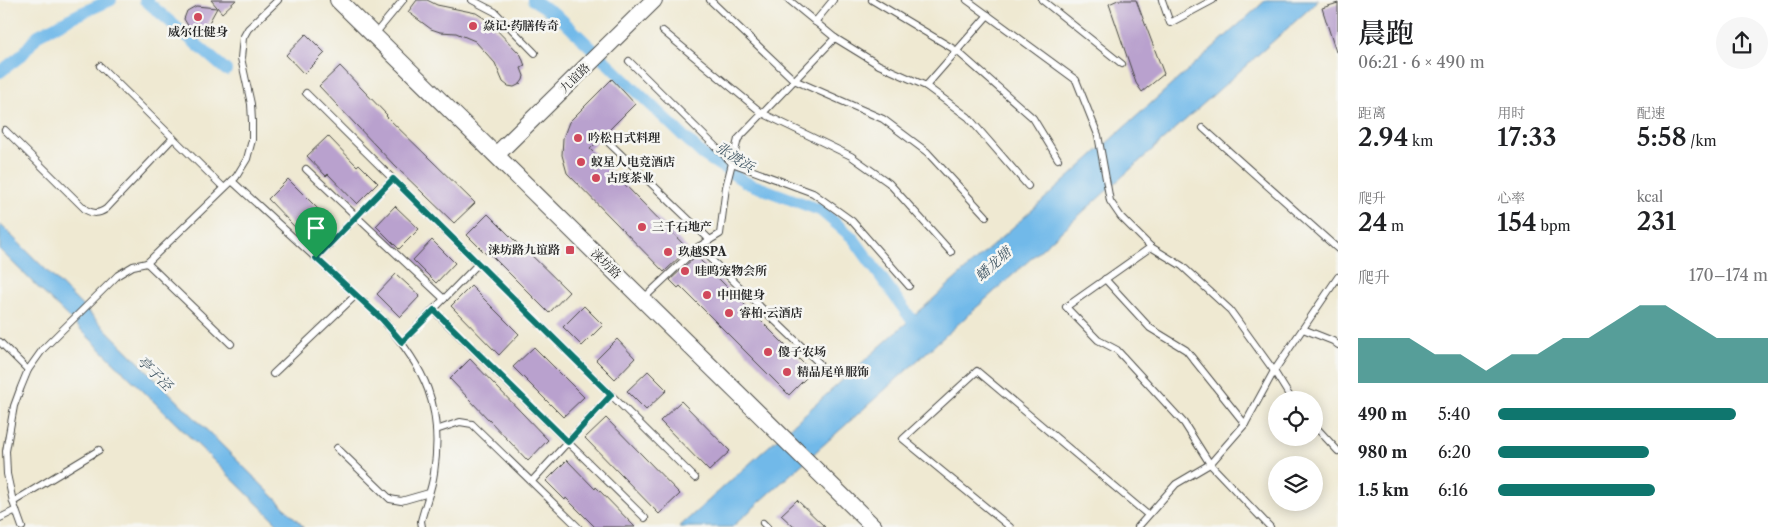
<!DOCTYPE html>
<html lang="zh">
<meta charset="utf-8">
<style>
body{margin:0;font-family:"Libre Caslon Text","Noto Serif SC",serif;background:#f6f6f6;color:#202124;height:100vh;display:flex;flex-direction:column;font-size:19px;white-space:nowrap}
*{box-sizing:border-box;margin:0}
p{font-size:16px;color:#757577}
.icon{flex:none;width:28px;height:28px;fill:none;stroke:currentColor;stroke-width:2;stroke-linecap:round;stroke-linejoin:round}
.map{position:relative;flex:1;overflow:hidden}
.side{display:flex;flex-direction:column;background:#fff;width:450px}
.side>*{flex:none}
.buttons{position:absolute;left:1268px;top:391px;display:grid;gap:10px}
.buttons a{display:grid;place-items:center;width:55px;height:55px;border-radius:50%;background:#fff;box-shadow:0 2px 12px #0003;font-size:25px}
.pin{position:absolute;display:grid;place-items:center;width:42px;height:42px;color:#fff;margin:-51px -21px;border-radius:50% 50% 50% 0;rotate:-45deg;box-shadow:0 0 5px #0007}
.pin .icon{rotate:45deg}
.round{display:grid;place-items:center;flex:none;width:52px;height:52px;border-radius:26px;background:#f6f6f6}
.summary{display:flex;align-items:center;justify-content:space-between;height:85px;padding:0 20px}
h1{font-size:28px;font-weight:600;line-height:38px}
.figures{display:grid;grid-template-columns:repeat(3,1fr);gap:8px;height:85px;padding:5px 20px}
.figures div{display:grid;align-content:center}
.figures b{font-size:25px;font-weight:600}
.figures small{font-size:14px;font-weight:400}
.figures p{font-size:14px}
.chart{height:140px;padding:10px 20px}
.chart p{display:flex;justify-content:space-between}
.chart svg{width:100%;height:90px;margin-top:5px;fill:#0f766e;opacity:.7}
ul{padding:0 20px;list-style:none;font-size:16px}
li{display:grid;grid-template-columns:80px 60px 1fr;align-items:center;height:38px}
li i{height:12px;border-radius:6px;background:#0f766e}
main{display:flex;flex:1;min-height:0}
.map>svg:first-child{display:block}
.water{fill:#71b9e9;stroke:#4e728a}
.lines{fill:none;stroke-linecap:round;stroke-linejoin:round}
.canal{stroke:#71b9e9;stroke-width:12}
.building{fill:#b9a1ce}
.service-casing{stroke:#484844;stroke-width:8}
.tertiary-casing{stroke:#484844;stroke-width:18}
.service{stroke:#fff;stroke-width:6}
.tertiary{stroke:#fff;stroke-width:16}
.route-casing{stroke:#fff;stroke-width:10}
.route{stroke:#0f766e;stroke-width:6}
.poi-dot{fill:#d1495b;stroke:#f6f6f2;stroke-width:2}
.labels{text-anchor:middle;stroke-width:5;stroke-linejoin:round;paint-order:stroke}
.poi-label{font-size:12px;font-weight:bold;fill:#2b2b2b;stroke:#f6f6f2;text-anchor:start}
.street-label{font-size:12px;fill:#2b2b2b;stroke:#f6f6f2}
.water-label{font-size:14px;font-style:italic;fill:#405664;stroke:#f6f6f2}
</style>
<main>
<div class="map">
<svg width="1338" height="527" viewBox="0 0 1338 527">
<rect width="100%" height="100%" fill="#f6f6f2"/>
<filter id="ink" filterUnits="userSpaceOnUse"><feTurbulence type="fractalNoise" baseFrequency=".02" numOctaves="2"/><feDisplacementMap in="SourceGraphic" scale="10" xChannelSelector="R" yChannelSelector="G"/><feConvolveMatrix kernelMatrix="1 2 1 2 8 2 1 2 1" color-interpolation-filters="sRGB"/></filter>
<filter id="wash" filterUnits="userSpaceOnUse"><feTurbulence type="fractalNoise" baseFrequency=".0096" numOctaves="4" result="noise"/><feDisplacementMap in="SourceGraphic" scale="20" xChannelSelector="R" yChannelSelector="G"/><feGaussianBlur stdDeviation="1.12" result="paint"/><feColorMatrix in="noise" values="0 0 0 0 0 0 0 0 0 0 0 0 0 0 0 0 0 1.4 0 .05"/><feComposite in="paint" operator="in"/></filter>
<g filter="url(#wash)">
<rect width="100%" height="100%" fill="#efe9d2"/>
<g class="water">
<path d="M1266,0H1319L732,527H679Z"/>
<path d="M0,224L304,527H281L0,250Z"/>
</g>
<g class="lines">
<g class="canal">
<path d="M145,0L226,70"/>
<path d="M533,0L557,15L702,154L747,183L820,210L853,238L919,330"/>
<path d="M0,72L22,55L38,35L79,14L111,0"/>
</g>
</g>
<g id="blocks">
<g class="building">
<path d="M211,0H236L222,13Z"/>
<path d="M417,0H427L437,5L476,13L487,20L521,55L525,66L521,68L524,76L523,80L520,84L514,87L508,86L503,82L495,63L475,41L456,33L440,32L431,29L408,12Z"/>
<path d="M1118,0H1136L1164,74L1142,92L1136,83L1109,4Z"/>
<path d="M1338,3V52H1336L1322,8Z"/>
<path d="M196,6L217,8L207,26L199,31L190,29L184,19L187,11Z"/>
<path d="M306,34L325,53L304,74L286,55Z"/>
<path d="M340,66L387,115L386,116L475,203L454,223L395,166L319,86Z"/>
<path d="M612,79L635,104L590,149L688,249L664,272L567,173L562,155L563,138L569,122Z"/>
<path d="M328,136L357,166L359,164L378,183L357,204L328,174L326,176L307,156Z"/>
<path d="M288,179L334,225L313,246L268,199Z"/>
<path d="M395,206L419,229L399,249L376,226Z"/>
<path d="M488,214L518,244L519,243L569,292L549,313L488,252L486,254L467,235Z"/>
<path d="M432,240L455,263L436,283L413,260Z"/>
<path d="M696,256L812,372L789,395L680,286L678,288L670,280Z"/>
<path d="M396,274L420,296L400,317L377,294Z"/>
<path d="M471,286L519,334L499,355L451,306Z"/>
<path d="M584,306L603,325L582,346L563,327Z"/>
<path d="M617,339L635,358L615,379L596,360Z"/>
<path d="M534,347L584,397L563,417L513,367Z"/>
<path d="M470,359L548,440L528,461L450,379Z"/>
<path d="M648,371L667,390L646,410L627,391Z"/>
<path d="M681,401L730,451L709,471L660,421Z"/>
<path d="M606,418L680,494L659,514L585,438Z"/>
<path d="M567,460L595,489L596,487L635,527H595L566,498L565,500L546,481Z"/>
<path d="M797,500L825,527H794L781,515Z"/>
</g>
</g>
</g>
<g filter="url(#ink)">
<use href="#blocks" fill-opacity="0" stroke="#484844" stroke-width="1"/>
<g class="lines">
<defs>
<g id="service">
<path d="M472,0L495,12L535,53"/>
<path d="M710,0L794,80L883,119L927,152L986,216"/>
<path d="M789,0L835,38L879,65L926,86L968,117L1028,186"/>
<path d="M872,0L957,51L1033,118L1058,159"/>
<path d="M967,0L1076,80L1098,135L1110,201L1121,217L1151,247L1182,266L1230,310L1274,371L1292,400"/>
<path d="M1042,0L1122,64"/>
<path d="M1162,0L1170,23L1213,0"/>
<path d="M815,22L833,0"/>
<path d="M663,31L762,113L851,156L889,183L951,252"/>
<path d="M375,34L403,0"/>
<path d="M629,61L732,163L813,193L852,221L909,286"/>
<path d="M100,66L224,188"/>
<path d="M926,86L988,15"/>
<path d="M306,93L695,478"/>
<path d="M1203,128L1338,249"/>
<path d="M5,130L86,210C94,214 98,214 106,209L173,138"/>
<path d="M607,141L710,240"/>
<path d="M306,169L444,299"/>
<path d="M232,181L382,319C425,368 444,406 434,473C432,489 425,505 421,521L422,527"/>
<path d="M698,247L819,363"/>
<path d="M1151,247L1066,307L1098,340L1117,350L1184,423L1210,464L1270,527"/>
<path d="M316,258L393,179"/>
<path d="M147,263L231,344"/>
<path d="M1105,279L1150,328L1186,350L1245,424"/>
<path d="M643,299L698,247L720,234L726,187L738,139L835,38"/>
<path d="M433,310L645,518"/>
<path d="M1303,329L1333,341L1338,345"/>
<path d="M0,342L28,370"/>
<path d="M402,342L478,264"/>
<path d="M273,374L356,295"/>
<path d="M1314,425L1338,451"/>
<path d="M436,430L460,422L472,424L578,527"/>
<path d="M337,448L390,499L401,501L429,493"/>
<path d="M532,481L611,395"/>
<path d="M13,502L99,450"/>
<path d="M0,518L16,510"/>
<path d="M763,523L767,527"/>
<path d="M22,527L13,502L7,474L6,451L14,406L21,387L28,370L43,349L118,275L133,266L147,263L236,177L247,159L252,140V121L251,104L241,58L243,38L248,29L278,0"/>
<path d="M1010,527L903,439L977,371L1148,515"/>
<path d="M1138,527L1176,484L1210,464L1245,424L1274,371L1338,277"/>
</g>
<g id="tertiary">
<path d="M338,0L874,527"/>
<path d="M496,155L654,0"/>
</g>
</defs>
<use href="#service" class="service-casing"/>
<use href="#tertiary" class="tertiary-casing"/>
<use href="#service" class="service"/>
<use href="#tertiary" class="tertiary"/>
</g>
</g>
<g class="lines" filter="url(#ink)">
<defs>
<path id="route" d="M393,179L611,395L568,442L434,310L402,342L382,319L316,258Z"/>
</defs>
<use href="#route" class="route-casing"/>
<use href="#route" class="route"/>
</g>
<g class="poi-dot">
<circle cx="198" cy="17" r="5"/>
<circle cx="473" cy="26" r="5"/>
<circle cx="578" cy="138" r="5"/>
<circle cx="581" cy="162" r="5"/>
<circle cx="596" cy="178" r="5"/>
<circle cx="642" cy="227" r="5"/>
<rect x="565" y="245" width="10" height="10" rx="2.5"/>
<circle cx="668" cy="252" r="5"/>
<circle cx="685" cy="271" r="5"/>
<circle cx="707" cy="295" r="5"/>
<circle cx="729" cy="313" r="5"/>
<circle cx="768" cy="352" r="5"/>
<circle cx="787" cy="372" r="5"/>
</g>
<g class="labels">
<g class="poi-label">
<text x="483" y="30">焱记·药膳传奇</text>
<text x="198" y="36" text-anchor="middle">威尔仕健身</text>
<text x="588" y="142">吟松日式料理</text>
<text x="591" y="166">蚁星人电竞酒店</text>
<text x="606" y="182">古度茶业</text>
<text x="652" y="231">三千石地产</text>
<text x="560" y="254" text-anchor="end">涞坊路九谊路</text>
<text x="678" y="256">玖越SPA</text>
<text x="695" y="275">哇呜宠物会所</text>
<text x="717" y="299">中田健身</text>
<text x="739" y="317">睿柏·云酒店</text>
<text x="778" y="356">傻子农场</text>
<text x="797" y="376">精品尾单服饰</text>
</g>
<g class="street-label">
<text transform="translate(575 78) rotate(-44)" y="4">九谊路</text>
<text transform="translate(606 264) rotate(44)" y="4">涞坊路</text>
</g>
<g class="water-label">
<text transform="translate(735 157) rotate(33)" y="5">张渡浜</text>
<text transform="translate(993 264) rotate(-42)" y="5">蟠龙塘</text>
<text transform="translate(155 373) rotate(45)" y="5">亭子泾</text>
</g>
</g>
</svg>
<div class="buttons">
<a><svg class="icon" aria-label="locate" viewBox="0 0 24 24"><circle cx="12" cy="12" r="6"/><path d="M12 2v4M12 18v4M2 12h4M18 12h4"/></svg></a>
<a><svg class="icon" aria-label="layers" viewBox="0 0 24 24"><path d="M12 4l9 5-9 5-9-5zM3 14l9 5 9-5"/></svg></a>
</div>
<div class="pin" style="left:316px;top:258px;background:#1e9e55"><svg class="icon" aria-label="arrive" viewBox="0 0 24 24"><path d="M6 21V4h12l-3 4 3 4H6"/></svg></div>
</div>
<section class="side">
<div class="summary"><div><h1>晨跑</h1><p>06:21 · 6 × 490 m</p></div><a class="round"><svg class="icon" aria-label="share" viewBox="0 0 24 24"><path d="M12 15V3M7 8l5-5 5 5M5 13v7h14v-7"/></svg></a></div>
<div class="figures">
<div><p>距离</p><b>2.94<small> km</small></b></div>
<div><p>用时</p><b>17:33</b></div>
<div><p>配速</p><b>5:58<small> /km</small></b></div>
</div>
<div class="figures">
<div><p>爬升</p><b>24<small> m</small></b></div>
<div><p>心率</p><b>154<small> bpm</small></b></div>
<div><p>kcal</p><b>231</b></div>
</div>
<div class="chart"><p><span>爬升</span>170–174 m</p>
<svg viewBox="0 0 160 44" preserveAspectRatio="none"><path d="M0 44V22L10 22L20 22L30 30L40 30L50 38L60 30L70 30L80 22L90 22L100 14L110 6L120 6L130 14L140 22L150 22L160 22V44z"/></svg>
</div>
<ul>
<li><b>490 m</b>5:40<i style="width:88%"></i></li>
<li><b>980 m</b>6:20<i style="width:56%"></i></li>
<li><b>1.5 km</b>6:16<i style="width:58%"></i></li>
</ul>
</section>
</main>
